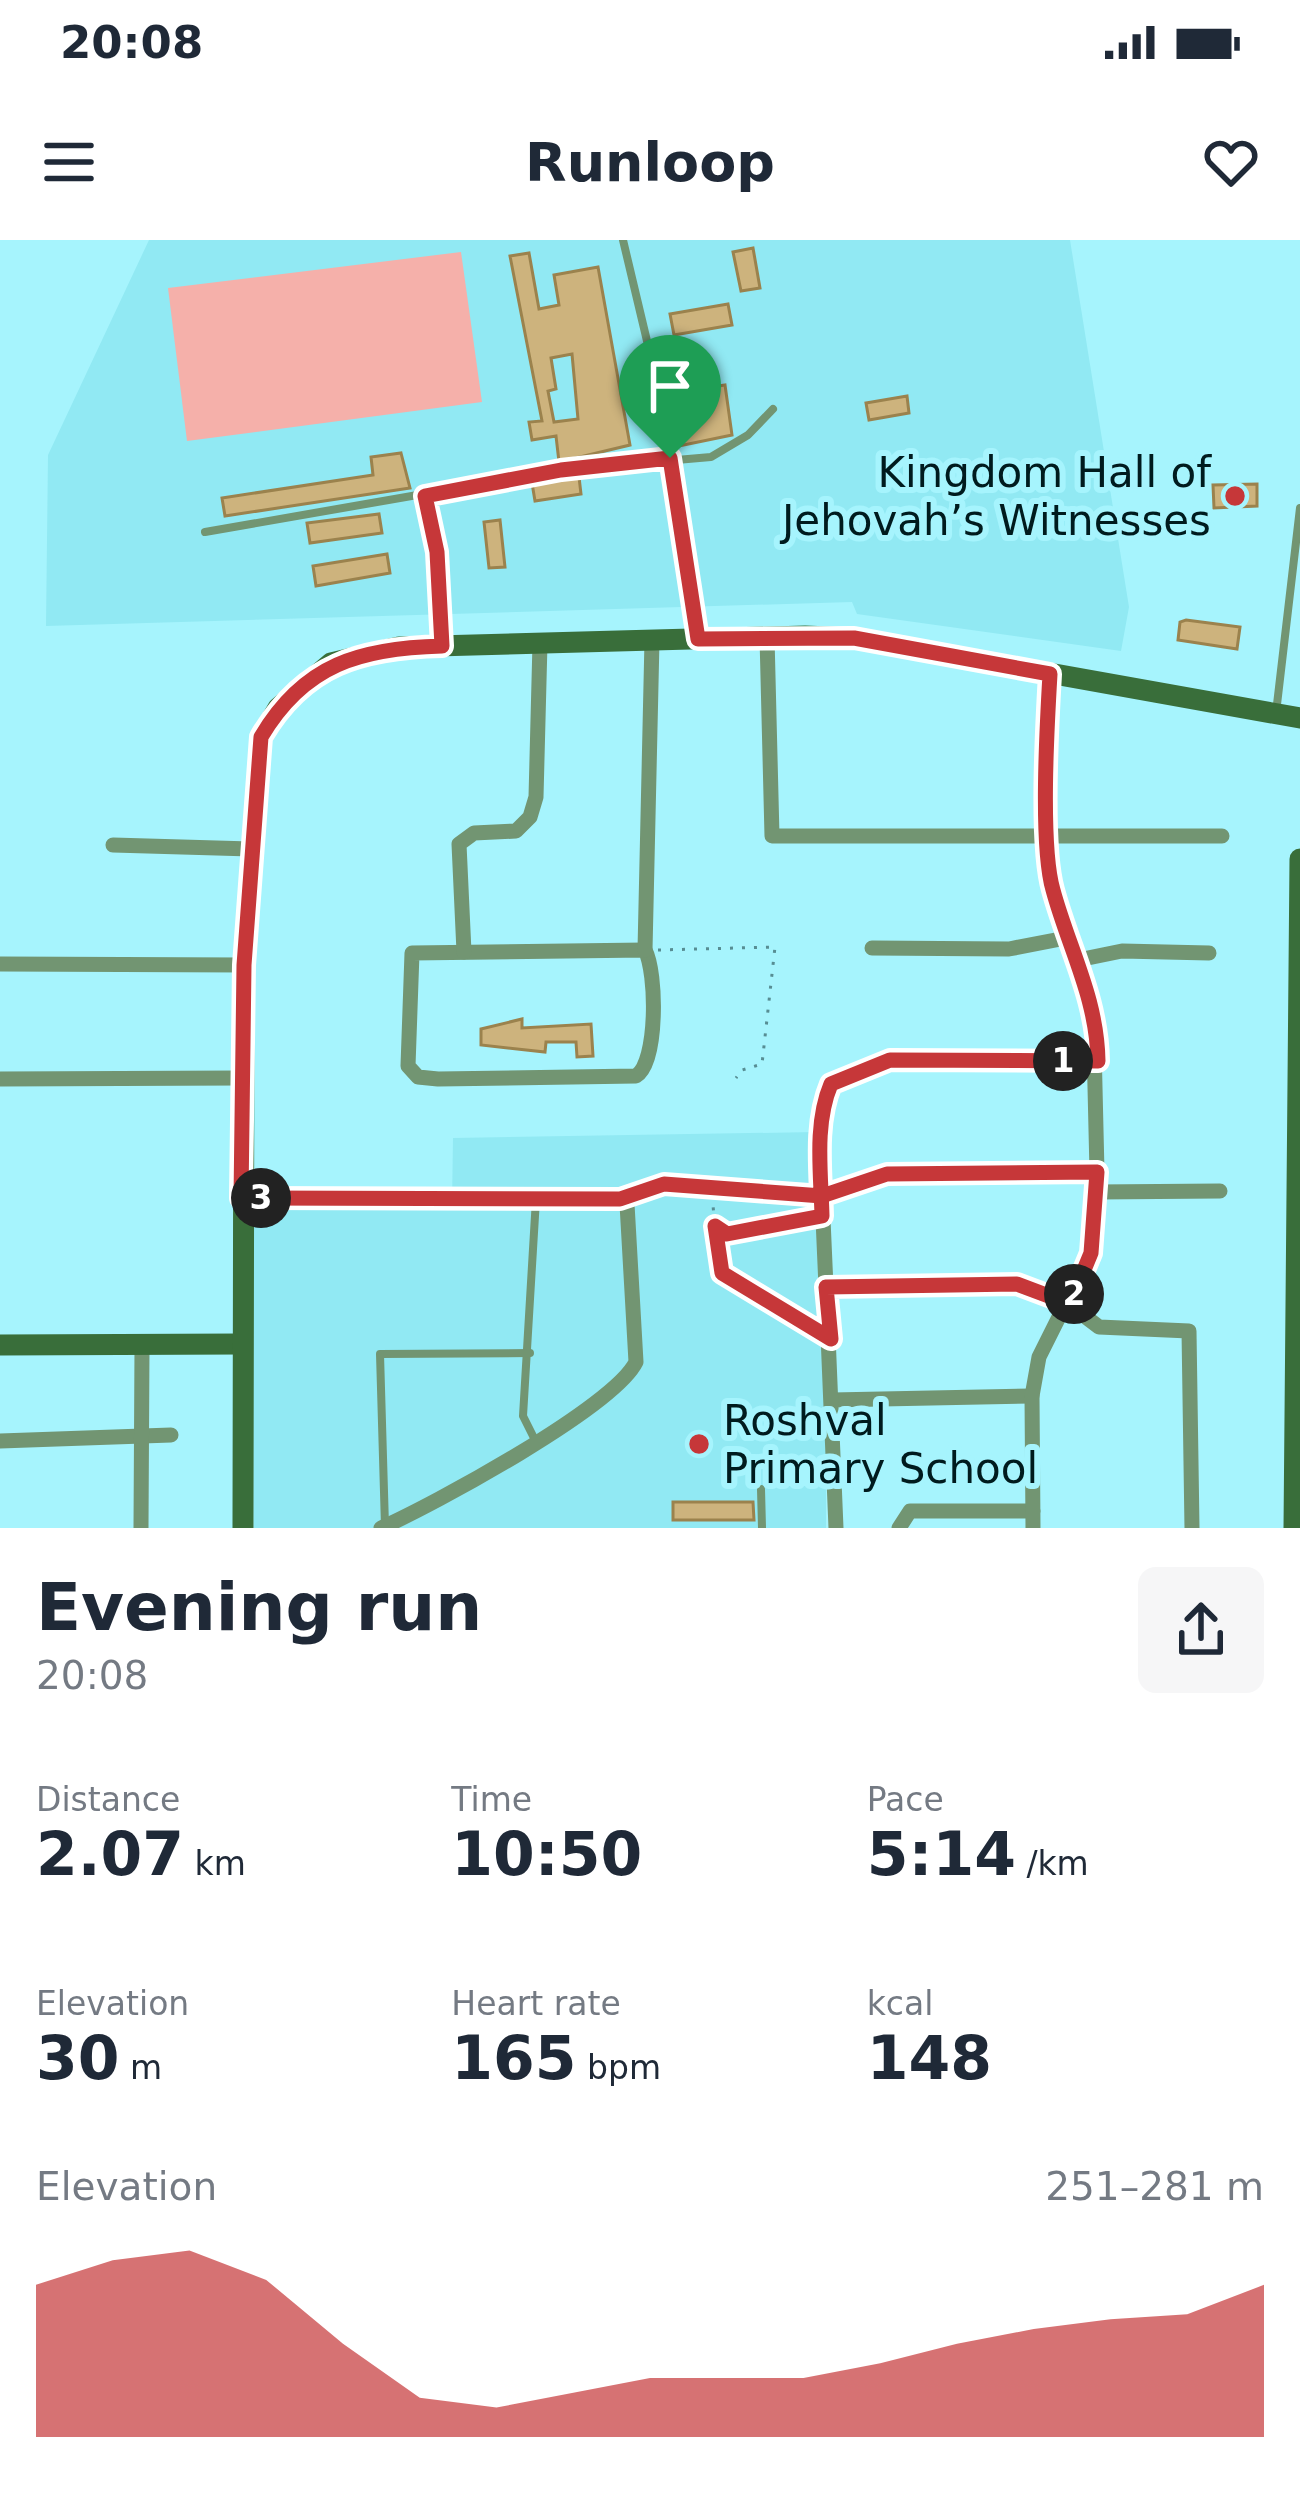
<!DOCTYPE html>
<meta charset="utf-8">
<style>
body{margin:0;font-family:"DejaVu Sans",sans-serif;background:#f6f6f7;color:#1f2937;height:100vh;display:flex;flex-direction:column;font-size:45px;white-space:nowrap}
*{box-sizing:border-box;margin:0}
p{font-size:39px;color:#747a83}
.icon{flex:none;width:66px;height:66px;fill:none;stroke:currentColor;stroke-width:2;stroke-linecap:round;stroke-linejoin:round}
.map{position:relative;height:1288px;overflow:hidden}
.side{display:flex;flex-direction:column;background:#fff;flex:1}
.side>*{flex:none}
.pin{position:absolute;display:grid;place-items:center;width:102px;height:102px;color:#fff;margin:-123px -51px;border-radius:50% 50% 50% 0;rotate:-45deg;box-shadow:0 0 12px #0007}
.pin .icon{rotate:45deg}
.km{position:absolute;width:60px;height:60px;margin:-30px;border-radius:50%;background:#222;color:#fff;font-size:33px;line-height:60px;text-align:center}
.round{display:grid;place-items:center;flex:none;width:126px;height:126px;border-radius:18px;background:#f6f6f7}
.summary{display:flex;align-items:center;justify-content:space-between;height:204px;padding:0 36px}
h1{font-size:66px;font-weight:700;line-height:90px}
.figures{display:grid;grid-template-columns:repeat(3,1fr);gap:18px;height:204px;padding:12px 36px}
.figures div{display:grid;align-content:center}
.figures b{font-size:60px;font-weight:700}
.figures small{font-size:33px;font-weight:400}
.figures p{font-size:33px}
.chart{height:336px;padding:24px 36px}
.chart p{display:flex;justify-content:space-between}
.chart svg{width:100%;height:216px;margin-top:12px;fill:#c63739;opacity:.7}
.status{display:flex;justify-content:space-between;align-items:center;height:84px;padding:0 60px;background:#fff;direction:ltr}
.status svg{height:33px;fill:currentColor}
header{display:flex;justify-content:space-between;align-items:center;height:156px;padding:0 36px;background:#fff;font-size:54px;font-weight:700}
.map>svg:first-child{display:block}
.built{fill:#91e9f3}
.green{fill:#f5b0aa}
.building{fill:#cdb37d;stroke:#9b824d;stroke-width:3;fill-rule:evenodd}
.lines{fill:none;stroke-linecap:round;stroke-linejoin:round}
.path{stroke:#578d93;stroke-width:3;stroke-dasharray:3 9;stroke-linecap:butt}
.lane{stroke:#729572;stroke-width:8}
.street{stroke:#729572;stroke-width:15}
.secondary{stroke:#396e3a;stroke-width:21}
.route-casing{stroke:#fff;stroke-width:24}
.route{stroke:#c63739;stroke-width:15}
.poi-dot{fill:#c63739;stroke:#a6f4fd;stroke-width:4.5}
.labels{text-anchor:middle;stroke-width:12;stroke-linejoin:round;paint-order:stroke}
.poi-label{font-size:42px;fill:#001b1e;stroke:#a6f4fd;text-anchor:end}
</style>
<div class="status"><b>20:08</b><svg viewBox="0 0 49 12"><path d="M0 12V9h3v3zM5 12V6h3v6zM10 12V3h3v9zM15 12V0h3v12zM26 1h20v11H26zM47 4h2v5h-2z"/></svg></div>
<header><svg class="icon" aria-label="menu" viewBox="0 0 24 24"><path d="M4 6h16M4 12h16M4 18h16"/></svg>Runloop<svg class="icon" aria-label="heart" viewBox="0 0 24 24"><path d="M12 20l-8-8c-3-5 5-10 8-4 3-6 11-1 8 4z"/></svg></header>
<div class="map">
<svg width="1300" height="1288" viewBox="0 0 1300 1288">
<rect width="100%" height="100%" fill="#a6f4fd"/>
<g class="built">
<path d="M149,0H1070L1129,367L1121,411L857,374L852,362L46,386L48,215Z"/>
<path d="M815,892L826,1102V1288H254L253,966L452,965L453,898Z"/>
</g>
<path class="green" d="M461,12L482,162L187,201L168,48Z"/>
<g class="building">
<path d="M753,8L760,48L741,51L733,12Z"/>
<path d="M529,13L539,69L559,65L554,35L598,27L630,205L559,222L556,196L532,200L529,182L542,181L510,16ZM572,114L578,179L554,182L548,151L556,149L551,118Z"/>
<path d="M728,64L732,85L674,95L670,74Z"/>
<path d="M725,145L732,195L679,206L671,153Z"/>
<path d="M907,156L909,173L869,180L866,163Z"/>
<path d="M401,213L410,248L225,276L222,258L373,235L371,217Z"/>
<path d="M579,237L581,254L535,261L532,243Z"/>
<path d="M1257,244V266L1214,268L1213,245Z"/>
<path d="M379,274L382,293L310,303L307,283Z"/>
<path d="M500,280L505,327L489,328L484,282Z"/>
<path d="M387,314L390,333L316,346L313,326Z"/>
<path d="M1186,380L1240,387L1237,409L1178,400L1180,382Z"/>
<path d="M522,779V788L591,784L593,816L577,817L576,802H546L545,812L481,805V789Z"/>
<path d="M673,1262H753L754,1280H673Z"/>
</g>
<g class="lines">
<g class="path">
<path d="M658,710L775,707L762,824L742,830L736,838"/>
<path d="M713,946L810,956"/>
<path d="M639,953L664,944L711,945L715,986L727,994L809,979"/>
<path d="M715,988L722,1032L813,1089"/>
</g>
<g class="lane">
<path d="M623,0L657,143L698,393"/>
<path d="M425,256L437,312L441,405"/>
<path d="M205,292L561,230L711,217L748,195L773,169"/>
<path d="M1276,473L1300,268"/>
<path d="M535,1200L523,1176L536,959"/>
<path d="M761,1249L762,1288"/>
<path d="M385,1286L380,1114L530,1113"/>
</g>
<g class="street">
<path d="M767,397L772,596H1222"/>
<path d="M113,605L251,609"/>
<path d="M872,708L1009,709L1071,697"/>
<path d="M645,710C657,733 658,822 636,836L438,839L418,837L408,826L412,713Z"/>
<path d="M645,710L652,400"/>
<path d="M464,712L459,604L474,593L516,591L530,577L536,557L540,403"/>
<path d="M1078,720L1122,711L1209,713"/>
<path d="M0,724L244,725"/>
<path d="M0,839L241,838"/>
<path d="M1096,952L1220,951"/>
<path d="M822,956C820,875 803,848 890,819L1098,821"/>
<path d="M241,958L620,959L627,964L636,1122C614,1167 433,1265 381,1288"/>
<path d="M826,1047L822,956L887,934L1097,932"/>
<path d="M832,1160L1032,1156"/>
<path d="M0,1201L171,1195"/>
<path d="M141,1288L142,1106"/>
<path d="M836,1288L826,1047L1017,1044L1070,1065L1099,1087L1189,1091L1192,1288"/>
<path d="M899,1288L910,1271H1033"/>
<path d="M1033,1288L1032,1156L1039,1117L1091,1013L1097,932L1093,762L1048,624L1050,434"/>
</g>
<g class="secondary">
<path d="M0,1105L240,1104"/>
<path d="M243,1288L244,725L261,497L278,468L331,423L399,407L805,396L854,398L1300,478"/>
<path d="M1294,1288L1300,619"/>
</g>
</g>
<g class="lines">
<defs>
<path id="route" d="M670,218L698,399L854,398L1050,434C1047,485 1040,605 1053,650C1069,709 1097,758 1098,821L890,820L831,844C814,884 821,933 822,976L727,994L715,986L722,1033L831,1099L826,1047L1017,1044L1070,1064L1091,1013L1097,932L887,934L822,956L664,944L620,959L241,958L244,725L261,497C304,424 361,408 442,406L437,312L425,256L561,230L670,218"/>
</defs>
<use href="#route" class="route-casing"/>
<use href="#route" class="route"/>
</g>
<g class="poi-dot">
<circle cx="1235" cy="256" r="12"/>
<circle cx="699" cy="1204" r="12"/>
</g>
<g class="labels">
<g class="poi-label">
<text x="1211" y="247">Kingdom Hall of<tspan x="1211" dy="48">Jehovah’s Witnesses</tspan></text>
<text x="723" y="1195" text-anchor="start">Roshval<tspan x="723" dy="48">Primary School</tspan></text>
</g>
</g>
</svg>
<div class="pin" style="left:670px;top:218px;background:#1e9e55"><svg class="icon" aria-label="arrive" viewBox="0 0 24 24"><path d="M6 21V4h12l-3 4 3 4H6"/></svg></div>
<b class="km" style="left:1063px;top:821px">1</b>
<b class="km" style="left:1074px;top:1054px">2</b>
<b class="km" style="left:261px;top:958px">3</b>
</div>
<section class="side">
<div class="summary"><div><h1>Evening run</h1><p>20:08</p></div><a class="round"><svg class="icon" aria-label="share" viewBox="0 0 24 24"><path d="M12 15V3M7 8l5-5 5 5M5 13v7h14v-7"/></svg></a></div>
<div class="figures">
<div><p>Distance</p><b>2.07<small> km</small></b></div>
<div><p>Time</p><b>10:50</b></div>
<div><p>Pace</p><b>5:14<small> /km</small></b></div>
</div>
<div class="figures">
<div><p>Elevation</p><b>30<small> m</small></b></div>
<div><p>Heart rate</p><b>165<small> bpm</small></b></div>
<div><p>kcal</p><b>148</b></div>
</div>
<div class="chart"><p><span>Elevation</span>251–281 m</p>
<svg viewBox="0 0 160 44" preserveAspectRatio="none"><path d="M0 44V13L10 8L20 6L30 12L40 25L50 36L60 38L70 35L80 32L90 32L100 32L110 29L120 25L130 22L140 20L150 19L160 13V44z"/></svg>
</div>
</section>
